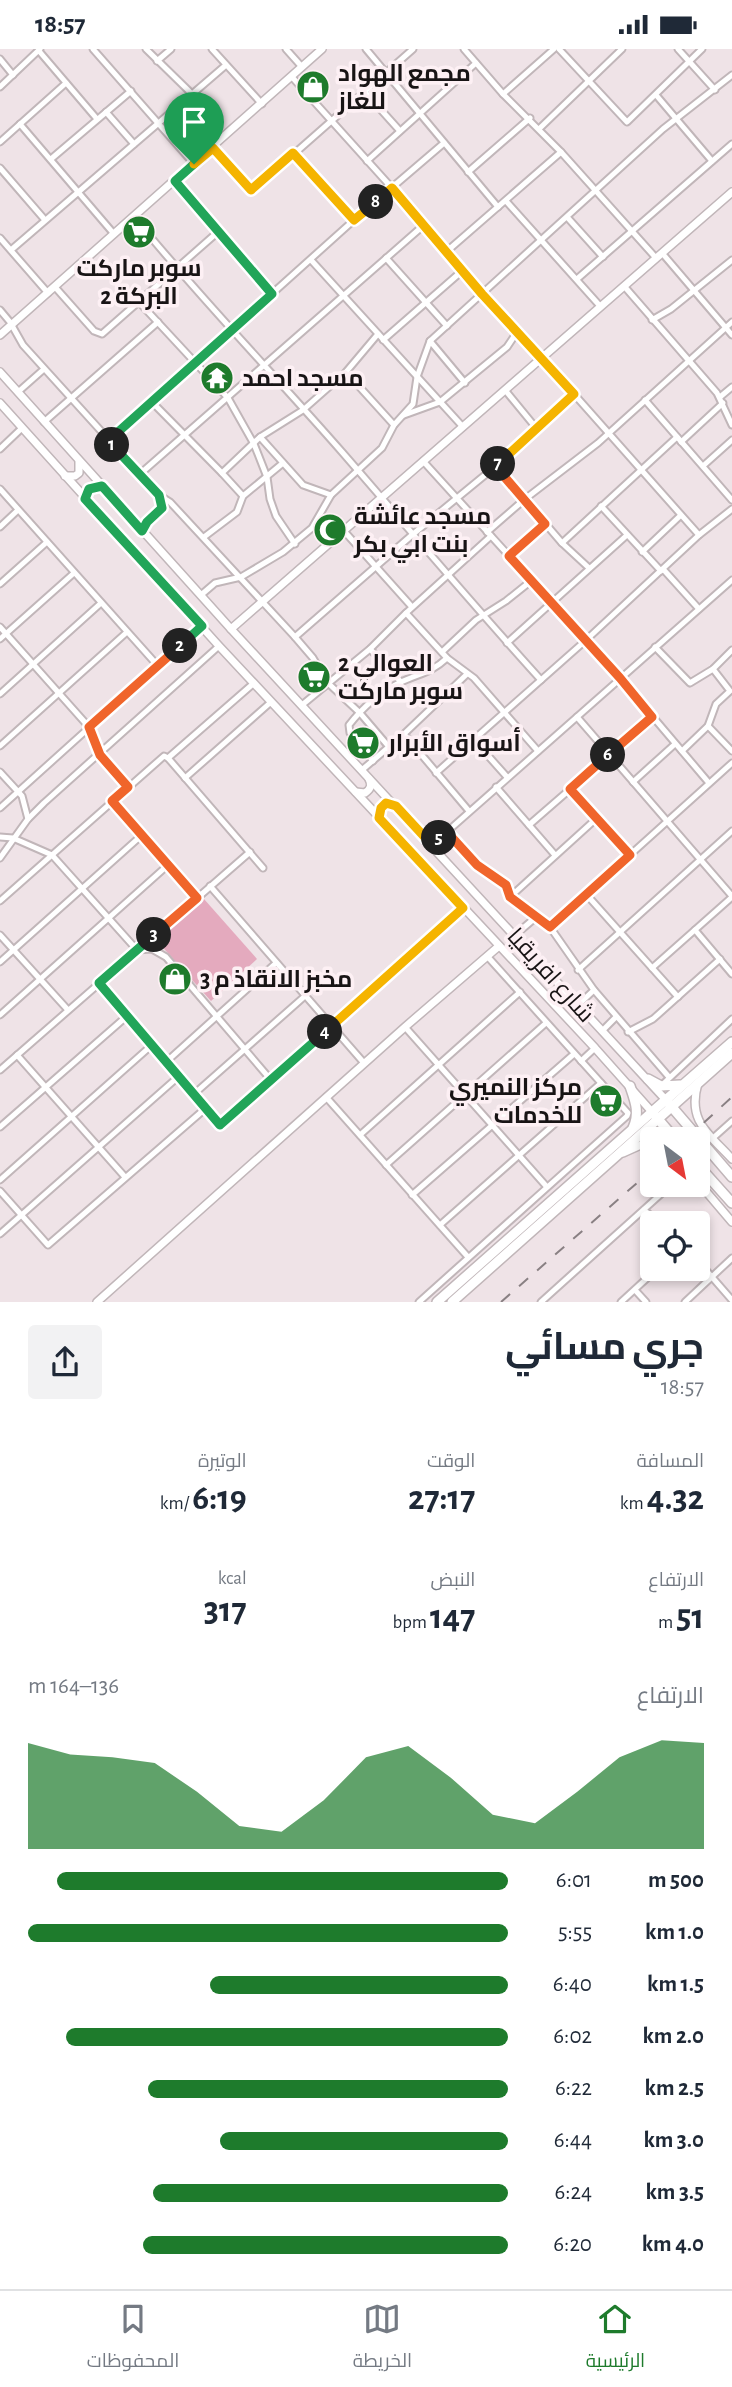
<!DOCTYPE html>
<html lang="ar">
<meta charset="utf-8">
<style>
body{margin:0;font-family:"Alegreya Sans",Cairo,sans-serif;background:#f2f2f3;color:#1f2937;direction:rtl;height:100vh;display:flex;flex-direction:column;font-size:26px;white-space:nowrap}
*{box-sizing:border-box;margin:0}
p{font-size:23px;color:#747a83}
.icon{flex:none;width:38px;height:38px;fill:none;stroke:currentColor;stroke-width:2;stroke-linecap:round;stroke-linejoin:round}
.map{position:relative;height:1253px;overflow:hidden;direction:ltr}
.details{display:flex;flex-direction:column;background:#fff;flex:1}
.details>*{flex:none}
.needle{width:46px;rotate:148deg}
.controls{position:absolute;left:640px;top:1078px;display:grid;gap:14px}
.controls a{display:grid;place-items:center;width:70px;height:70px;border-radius:7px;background:#fff;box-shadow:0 4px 10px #0003;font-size:35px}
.pin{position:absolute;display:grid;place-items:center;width:60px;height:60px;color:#fff;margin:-72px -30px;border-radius:50% 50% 50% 0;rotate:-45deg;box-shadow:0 0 7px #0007}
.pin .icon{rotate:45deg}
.km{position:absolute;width:35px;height:35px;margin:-18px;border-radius:50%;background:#222;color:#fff;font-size:19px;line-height:35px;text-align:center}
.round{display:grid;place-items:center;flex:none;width:74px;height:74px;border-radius:7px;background:#f2f2f3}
.summary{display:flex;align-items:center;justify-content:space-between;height:119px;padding:0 28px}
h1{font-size:38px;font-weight:700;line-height:52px}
.figures{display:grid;grid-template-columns:repeat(3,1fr);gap:10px;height:119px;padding:7px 28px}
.figures div{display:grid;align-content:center}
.figures b{font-size:35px;font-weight:700}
.figures small{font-size:19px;font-weight:400}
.figures p{font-size:19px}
.chart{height:196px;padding:14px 28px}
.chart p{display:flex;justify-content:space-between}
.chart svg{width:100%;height:126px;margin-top:7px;fill:#1e7b2c;opacity:.7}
ul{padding:0 28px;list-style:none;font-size:23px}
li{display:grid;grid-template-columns:112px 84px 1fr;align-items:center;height:52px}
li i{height:18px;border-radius:9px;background:#1e7b2c}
.status{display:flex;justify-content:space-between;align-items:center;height:49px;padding:0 35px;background:#fff;direction:ltr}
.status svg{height:19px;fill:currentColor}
.dock{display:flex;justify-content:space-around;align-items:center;height:98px;border-top:2px solid #e0e1e3;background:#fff;font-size:19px;color:#747a83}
.dock a{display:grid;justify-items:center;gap:4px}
.dock .on{color:#1e7b2c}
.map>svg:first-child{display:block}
.pitch{fill:#e4aabe}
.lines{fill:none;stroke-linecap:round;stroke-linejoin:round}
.minor-casing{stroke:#c1b6b9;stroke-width:9}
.tertiary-casing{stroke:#c1b6b9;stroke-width:10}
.primary-casing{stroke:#c1b6b9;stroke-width:12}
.trunk-casing{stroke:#c1b6b9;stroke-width:12}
.minor{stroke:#fff;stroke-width:5}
.tertiary{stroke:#fff;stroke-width:7}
.primary{stroke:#fff;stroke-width:9}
.trunk{stroke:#fff;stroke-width:9}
.rail{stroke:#898083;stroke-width:2;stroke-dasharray:12 12;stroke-linecap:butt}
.split-1-casing{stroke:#fff;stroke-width:14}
.split-2-casing{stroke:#fff;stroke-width:14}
.split-3-casing{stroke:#fff;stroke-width:14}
.split-4-casing{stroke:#fff;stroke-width:14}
.split-5-casing{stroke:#fff;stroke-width:14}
.split-6-casing{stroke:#fff;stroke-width:14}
.split-7-casing{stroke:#fff;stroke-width:14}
.split-8-casing{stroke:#fff;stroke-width:14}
.split-9-casing{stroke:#fff;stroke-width:14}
.split-1{stroke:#22a559;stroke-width:9}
.split-2{stroke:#22a559;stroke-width:9}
.split-3{stroke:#f0652b;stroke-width:9}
.split-4{stroke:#22a559;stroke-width:9}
.split-5{stroke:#f5b400;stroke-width:9}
.split-6{stroke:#f0652b;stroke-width:9}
.split-7{stroke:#f0652b;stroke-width:9}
.split-8{stroke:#f5b400;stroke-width:9}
.split-9{stroke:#f5b400;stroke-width:9}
.labels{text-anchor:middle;stroke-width:7;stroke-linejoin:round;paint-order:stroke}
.poi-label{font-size:24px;font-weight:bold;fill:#181415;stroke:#fdf0f4;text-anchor:start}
.street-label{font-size:24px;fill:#181415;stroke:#fdf0f4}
</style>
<div class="status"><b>18:57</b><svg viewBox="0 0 49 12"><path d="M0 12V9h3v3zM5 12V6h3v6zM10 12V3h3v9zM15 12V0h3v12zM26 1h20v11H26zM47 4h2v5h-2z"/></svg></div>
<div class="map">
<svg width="732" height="1253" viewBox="0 0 732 1253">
<rect width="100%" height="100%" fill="#efe3e7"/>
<path class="pitch" d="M204,850L257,910L211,952L157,892Z"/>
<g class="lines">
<defs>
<g id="minor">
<path d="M93,0L194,115"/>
<path d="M146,0L191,44"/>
<path d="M212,0L262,55"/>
<path d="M286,0L302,18"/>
<path d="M366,0L498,158"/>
<path d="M464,0L503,45L561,103L656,209"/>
<path d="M559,0L627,73L702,0"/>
<path d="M678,0L715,41"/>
<path d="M39,2L97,70"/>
<path d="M0,10L13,26"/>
<path d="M157,12L171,0"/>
<path d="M292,28L392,139L482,245L542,309L699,486"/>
<path d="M0,38L40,0"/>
<path d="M365,43L400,82"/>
<path d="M503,45L554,0"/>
<path d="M656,46L712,112"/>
<path d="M106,63L134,95"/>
<path d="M20,75L114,185"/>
<path d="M540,79L622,0"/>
<path d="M0,93L66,34"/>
<path d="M213,99L248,140H254L413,0"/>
<path d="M293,105L354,171"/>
<path d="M51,110L131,42"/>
<path d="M367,112L476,14"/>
<path d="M0,119L45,171"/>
<path d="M468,123L530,69"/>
<path d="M175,132L272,245"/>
<path d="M506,152L600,257"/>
<path d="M134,168C200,249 273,324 342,403C408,479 473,556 541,631"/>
<path d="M567,168L603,208"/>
<path d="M0,189L48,244"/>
<path d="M11,201L226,16"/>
<path d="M446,203L561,103"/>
<path d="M662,204L732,286"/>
<path d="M386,209L447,277"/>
<path d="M311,211L463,378"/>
<path d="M577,230L732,95"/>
<path d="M624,237L717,344L732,376"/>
<path d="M55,238L94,282L102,285L219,182"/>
<path d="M139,253L228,349L254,395L267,428L270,450L276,467L295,495"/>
<path d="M0,261L10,273L23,296L159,446L170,453L295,588L313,609L328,634L360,664L389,698"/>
<path d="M652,271L671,260L732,211"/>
<path d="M383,291L462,222"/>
<path d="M430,292L465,334"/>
<path d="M346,323L394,376"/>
<path d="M505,341L537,380"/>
<path d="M18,343L44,320"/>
<path d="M720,348L732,338"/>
<path d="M645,351L732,451"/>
<path d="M151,352L222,424"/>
<path d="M404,366L440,353L507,298L517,283"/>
<path d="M44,373L158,273"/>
<path d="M260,388L303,436L331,446"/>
<path d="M108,392L354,171L444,94"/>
<path d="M681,393L723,354"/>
<path d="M0,400L22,379"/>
<path d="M423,412L620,629L709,734"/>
<path d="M496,417L562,494L589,519"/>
<path d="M703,417L732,391"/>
<path d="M140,425L424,176"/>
<path d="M0,440L158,617"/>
<path d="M243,447L222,424L260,388L303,361L346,323L378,285"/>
<path d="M601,457L661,522"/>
<path d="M0,478L18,461"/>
<path d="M142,482L147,473L161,459L159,446"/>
<path d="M344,482L412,558"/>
<path d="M487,483L525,450L598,394L732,273"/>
<path d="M204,488L237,463L243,447L283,414"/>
<path d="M562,494L677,388"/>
<path d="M642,503L681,466"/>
<path d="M509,507L545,475"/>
<path d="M663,520L699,560"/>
<path d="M0,535L47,493"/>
<path d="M201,546L215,534L241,528L283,503L312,479L331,446L382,399L394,376L413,355L417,328L430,292L663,80L732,26"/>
<path d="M406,564L447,609L474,629L538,702"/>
<path d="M0,578L89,678L100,706L128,738"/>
<path d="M295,588L412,486L496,417L574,345"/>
<path d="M0,590L74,524"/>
<path d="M507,594L627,486"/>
<path d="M655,598L690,634L713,620L732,601"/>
<path d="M370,600L401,633"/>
<path d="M442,603L476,571L506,552L531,532"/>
<path d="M0,645L101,554"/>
<path d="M302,656L370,600L406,564L491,487"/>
<path d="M577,668L732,847"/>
<path d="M708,677L732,702"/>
<path d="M404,685L469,762"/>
<path d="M474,691L507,728"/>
<path d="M0,697L127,583"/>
<path d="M682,702L708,677L716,655L730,642L713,620"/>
<path d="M168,709L254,634"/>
<path d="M373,712L350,684L349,676C363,658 379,644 399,634C419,624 430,625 447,609"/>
<path d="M363,720L404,685L467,625"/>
<path d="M0,723L22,747L28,770"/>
<path d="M436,724L585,592L699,486L732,460"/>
<path d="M185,729L271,653"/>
<path d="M633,733L675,695"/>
<path d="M496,738L555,806"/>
<path d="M570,740L630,806"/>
<path d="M112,752L197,849"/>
<path d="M0,759L202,577"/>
<path d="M529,776L652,669"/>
<path d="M447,783L477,816L506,836L510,848L550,878L594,941L669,1028"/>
<path d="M0,788L13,789L52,806L137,901L152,900L166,908L271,1031"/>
<path d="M432,796L732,531"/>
<path d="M0,809L28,770L44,754L219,597"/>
<path d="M210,837L364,1014"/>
<path d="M586,845L678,948"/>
<path d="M510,848L597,769"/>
<path d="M0,852L164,707L168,709L263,819"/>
<path d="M550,878L732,714"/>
<path d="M695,881L732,925"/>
<path d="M0,886L68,961"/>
<path d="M515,886L535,869"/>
<path d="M0,913L142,786"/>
<path d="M652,919L732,848"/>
<path d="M578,921L732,782"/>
<path d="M99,934L220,1076L463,859"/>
<path d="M578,956L594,941"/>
<path d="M0,966L168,816"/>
<path d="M405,978L547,1138"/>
<path d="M602,982L616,968"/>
<path d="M628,983L653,970L720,910"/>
<path d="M17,1006L125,1128"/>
<path d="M581,1012L595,999"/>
<path d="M166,1013L276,914"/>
<path d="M0,1021L250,803"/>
<path d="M661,1037L732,970"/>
<path d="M194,1045L305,947"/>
<path d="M326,1048L468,1208"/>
<path d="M0,1078L127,967"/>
<path d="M360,1086L520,943"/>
<path d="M713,1089L732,1072"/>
<path d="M386,1116L546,974"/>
<path d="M0,1131L152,996"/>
<path d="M0,1142L48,1196L206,1059"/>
<path d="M412,1146L574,1005"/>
<path d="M644,1161L659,1174"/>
<path d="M440,1176L601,1034"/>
<path d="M0,1185L178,1028"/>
<path d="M698,1212L732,1251"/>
<path d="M635,1241L646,1253"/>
<path d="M419,1253L627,1067L628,1064L487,907"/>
<path d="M541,1253L671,1136"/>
<path d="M621,1253L657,1220"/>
<path d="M685,1253L732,1209"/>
</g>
<g id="tertiary">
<path d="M0,286L322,0"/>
<path d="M0,323L231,580L665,1050"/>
<path d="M0,354L219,597L595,999L652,1063"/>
<path d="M65,427H75L79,424V413"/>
<path d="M85,450L89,440L101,437"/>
<path d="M231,580L732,143"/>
<path d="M356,743L365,744C371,740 372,736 369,730"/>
<path d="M379,769L381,759L385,755L396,757"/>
<path d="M698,1034C687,1072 708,1084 732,1110"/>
<path d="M623,1104L643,1095H653"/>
<path d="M698,1133L732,1173"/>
<path d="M97,1253L405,978L499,897"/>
</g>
<g id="primary">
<path d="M630,1037C635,1052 640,1063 633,1079"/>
<path d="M437,1253L652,1063"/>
<path d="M452,1253L658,1070"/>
</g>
<g id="trunk">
<path d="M648,1030L661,1037L680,1036"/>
<path d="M665,1050L732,1128"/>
<path d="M658,1070L732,1004"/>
<path d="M675,1090L652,1063L732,993"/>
<path d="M698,1116L732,1154"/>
</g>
</defs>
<use href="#minor" class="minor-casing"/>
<use href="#tertiary" class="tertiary-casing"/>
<use href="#primary" class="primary-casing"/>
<use href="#trunk" class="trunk-casing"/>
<use href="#minor" class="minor"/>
<use href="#tertiary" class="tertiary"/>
<use href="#primary" class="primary"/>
<use href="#trunk" class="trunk"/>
<g class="rail">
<path d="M686,1090L732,1048"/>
<path d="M501,1253L653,1120"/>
</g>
</g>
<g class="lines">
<defs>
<path id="split-1" d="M112,396L108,392L272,245L175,132L194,115"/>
<path id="split-2" d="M112,396L159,446L162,459L147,473L142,482L102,437L89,440L85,450L202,577L180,597"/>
<path id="split-3" d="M154,886L197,849L112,752L128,738L100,706L89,678L180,597"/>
<path id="split-4" d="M154,886L99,934L220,1076L325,983"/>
<path id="split-5" d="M325,983L463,859L379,769L381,759L386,754L396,757L432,796L439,789"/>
<path id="split-6" d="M439,789L447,783L477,816L506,836L510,848L550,878L630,806L570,740L608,706"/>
<path id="split-7" d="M498,415L496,418L545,475L509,507L620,629L652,668L608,706"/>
<path id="split-8" d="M376,153L392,139L482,245L574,345L498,415"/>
<path id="split-9" d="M194,115L213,99L251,141L293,104L354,171L376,153"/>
</defs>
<use href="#split-1" class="split-1-casing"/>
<use href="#split-2" class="split-2-casing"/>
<use href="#split-3" class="split-3-casing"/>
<use href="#split-4" class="split-4-casing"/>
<use href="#split-5" class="split-5-casing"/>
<use href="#split-6" class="split-6-casing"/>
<use href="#split-7" class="split-7-casing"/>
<use href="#split-8" class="split-8-casing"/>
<use href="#split-9" class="split-9-casing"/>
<use href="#split-1" class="split-1"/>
<use href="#split-2" class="split-2"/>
<use href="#split-3" class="split-3"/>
<use href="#split-4" class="split-4"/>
<use href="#split-5" class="split-5"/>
<use href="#split-6" class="split-6"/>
<use href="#split-7" class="split-7"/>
<use href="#split-8" class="split-8"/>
<use href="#split-9" class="split-9"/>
</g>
<defs>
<symbol id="shop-disc" viewBox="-11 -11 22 22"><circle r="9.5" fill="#1e7b2c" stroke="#fdf0f4"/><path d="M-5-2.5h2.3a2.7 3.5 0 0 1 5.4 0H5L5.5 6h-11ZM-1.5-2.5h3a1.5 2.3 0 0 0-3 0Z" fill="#fff"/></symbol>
<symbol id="supermarket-disc" viewBox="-11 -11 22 22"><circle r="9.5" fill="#1e7b2c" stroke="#fdf0f4"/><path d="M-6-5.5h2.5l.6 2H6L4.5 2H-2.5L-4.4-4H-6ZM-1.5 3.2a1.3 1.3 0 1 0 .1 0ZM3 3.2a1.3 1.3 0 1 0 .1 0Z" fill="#fff"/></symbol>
<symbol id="temple-disc" viewBox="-11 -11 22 22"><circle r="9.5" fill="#1e7b2c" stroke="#fdf0f4"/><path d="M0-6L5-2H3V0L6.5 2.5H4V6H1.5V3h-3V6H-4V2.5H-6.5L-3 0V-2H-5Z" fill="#fff"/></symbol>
<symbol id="mosque-disc" viewBox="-11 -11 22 22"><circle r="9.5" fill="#1e7b2c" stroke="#fdf0f4"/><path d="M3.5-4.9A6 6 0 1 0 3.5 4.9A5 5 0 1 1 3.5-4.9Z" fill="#fff"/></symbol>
</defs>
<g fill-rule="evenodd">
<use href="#shop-disc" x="294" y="19" width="38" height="38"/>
<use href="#supermarket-disc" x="120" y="164" width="38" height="38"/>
<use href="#temple-disc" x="198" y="310" width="38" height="38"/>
<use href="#mosque-disc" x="311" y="462" width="38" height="38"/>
<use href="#supermarket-disc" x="295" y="609" width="38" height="38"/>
<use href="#supermarket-disc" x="344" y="675" width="38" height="38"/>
<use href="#shop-disc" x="156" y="911" width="38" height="38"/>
<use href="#supermarket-disc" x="587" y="1033" width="38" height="38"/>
</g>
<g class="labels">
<g class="poi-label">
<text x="338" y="32">مجمع الهواد<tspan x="338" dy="28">للغاز</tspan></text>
<text x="139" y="227" text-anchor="middle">سوبر ماركت<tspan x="139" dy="28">البركة 2</tspan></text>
<text x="242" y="337">مسجد احمد</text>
<text x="354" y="475">مسجد عائشة<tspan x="354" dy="28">بنت ابي بكر</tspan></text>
<text x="338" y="622">العوالي 2<tspan x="338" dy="28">سوبر ماركت</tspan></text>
<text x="388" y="702">أسواق الأبرار</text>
<text x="200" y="938">مخبز الانقاذ م 3</text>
<text x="582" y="1046" text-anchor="end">مركز النميري<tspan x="582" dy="28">للخدمات</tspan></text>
</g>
<g class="street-label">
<text transform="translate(551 926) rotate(48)" y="8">شارع افريقيا</text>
</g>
</g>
</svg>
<div class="controls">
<a><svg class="needle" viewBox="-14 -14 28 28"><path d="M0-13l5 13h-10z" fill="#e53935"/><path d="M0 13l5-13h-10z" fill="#747a83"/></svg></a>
<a><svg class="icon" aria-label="locate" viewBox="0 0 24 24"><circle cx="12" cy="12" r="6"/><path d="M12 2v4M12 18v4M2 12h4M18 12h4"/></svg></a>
</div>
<div class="pin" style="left:194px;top:115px;background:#1e9e55"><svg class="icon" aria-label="arrive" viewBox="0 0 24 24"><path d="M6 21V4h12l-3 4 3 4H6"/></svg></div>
<b class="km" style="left:112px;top:396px">1</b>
<b class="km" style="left:180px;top:597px">2</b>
<b class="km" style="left:154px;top:886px">3</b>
<b class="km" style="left:325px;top:983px">4</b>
<b class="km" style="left:439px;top:789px">5</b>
<b class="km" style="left:608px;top:706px">6</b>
<b class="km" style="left:498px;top:415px">7</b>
<b class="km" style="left:376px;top:153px">8</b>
</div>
<section class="details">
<div class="summary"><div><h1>جري مسائي</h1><p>18:57</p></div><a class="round"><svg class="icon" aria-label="share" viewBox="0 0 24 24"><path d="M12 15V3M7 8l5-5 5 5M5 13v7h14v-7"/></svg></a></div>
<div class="figures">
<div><p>المسافة</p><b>4.32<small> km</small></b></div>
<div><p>الوقت</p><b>27:17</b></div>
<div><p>الوتيرة</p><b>6:19<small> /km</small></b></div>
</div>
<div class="figures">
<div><p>الارتفاع</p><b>51<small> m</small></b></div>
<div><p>النبض</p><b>147<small> bpm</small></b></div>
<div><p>kcal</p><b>317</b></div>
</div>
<div class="chart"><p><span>الارتفاع</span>136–164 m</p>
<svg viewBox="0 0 160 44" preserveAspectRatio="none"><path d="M0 44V7L10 11L20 12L30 14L40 24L50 36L60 38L70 27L80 12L90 8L100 19L110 32L120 35L130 24L140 12L150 6L160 7V44z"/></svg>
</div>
<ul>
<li><b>500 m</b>6:01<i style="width:94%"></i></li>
<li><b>1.0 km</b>5:55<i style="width:100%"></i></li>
<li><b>1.5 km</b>6:40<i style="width:62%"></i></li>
<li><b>2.0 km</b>6:02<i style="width:92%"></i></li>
<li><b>2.5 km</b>6:22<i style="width:75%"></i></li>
<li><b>3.0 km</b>6:44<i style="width:60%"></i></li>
<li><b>3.5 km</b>6:24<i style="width:74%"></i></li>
<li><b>4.0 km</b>6:20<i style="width:76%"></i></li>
</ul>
</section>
<nav class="dock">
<a class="on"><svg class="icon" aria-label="home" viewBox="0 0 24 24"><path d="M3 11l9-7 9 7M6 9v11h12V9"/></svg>الرئيسية</a>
<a><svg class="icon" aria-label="map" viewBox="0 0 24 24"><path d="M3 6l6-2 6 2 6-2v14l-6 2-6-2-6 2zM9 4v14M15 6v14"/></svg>الخريطة</a>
<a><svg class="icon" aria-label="saved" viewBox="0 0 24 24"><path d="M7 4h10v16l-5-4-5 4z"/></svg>المحفوظات</a>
</nav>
